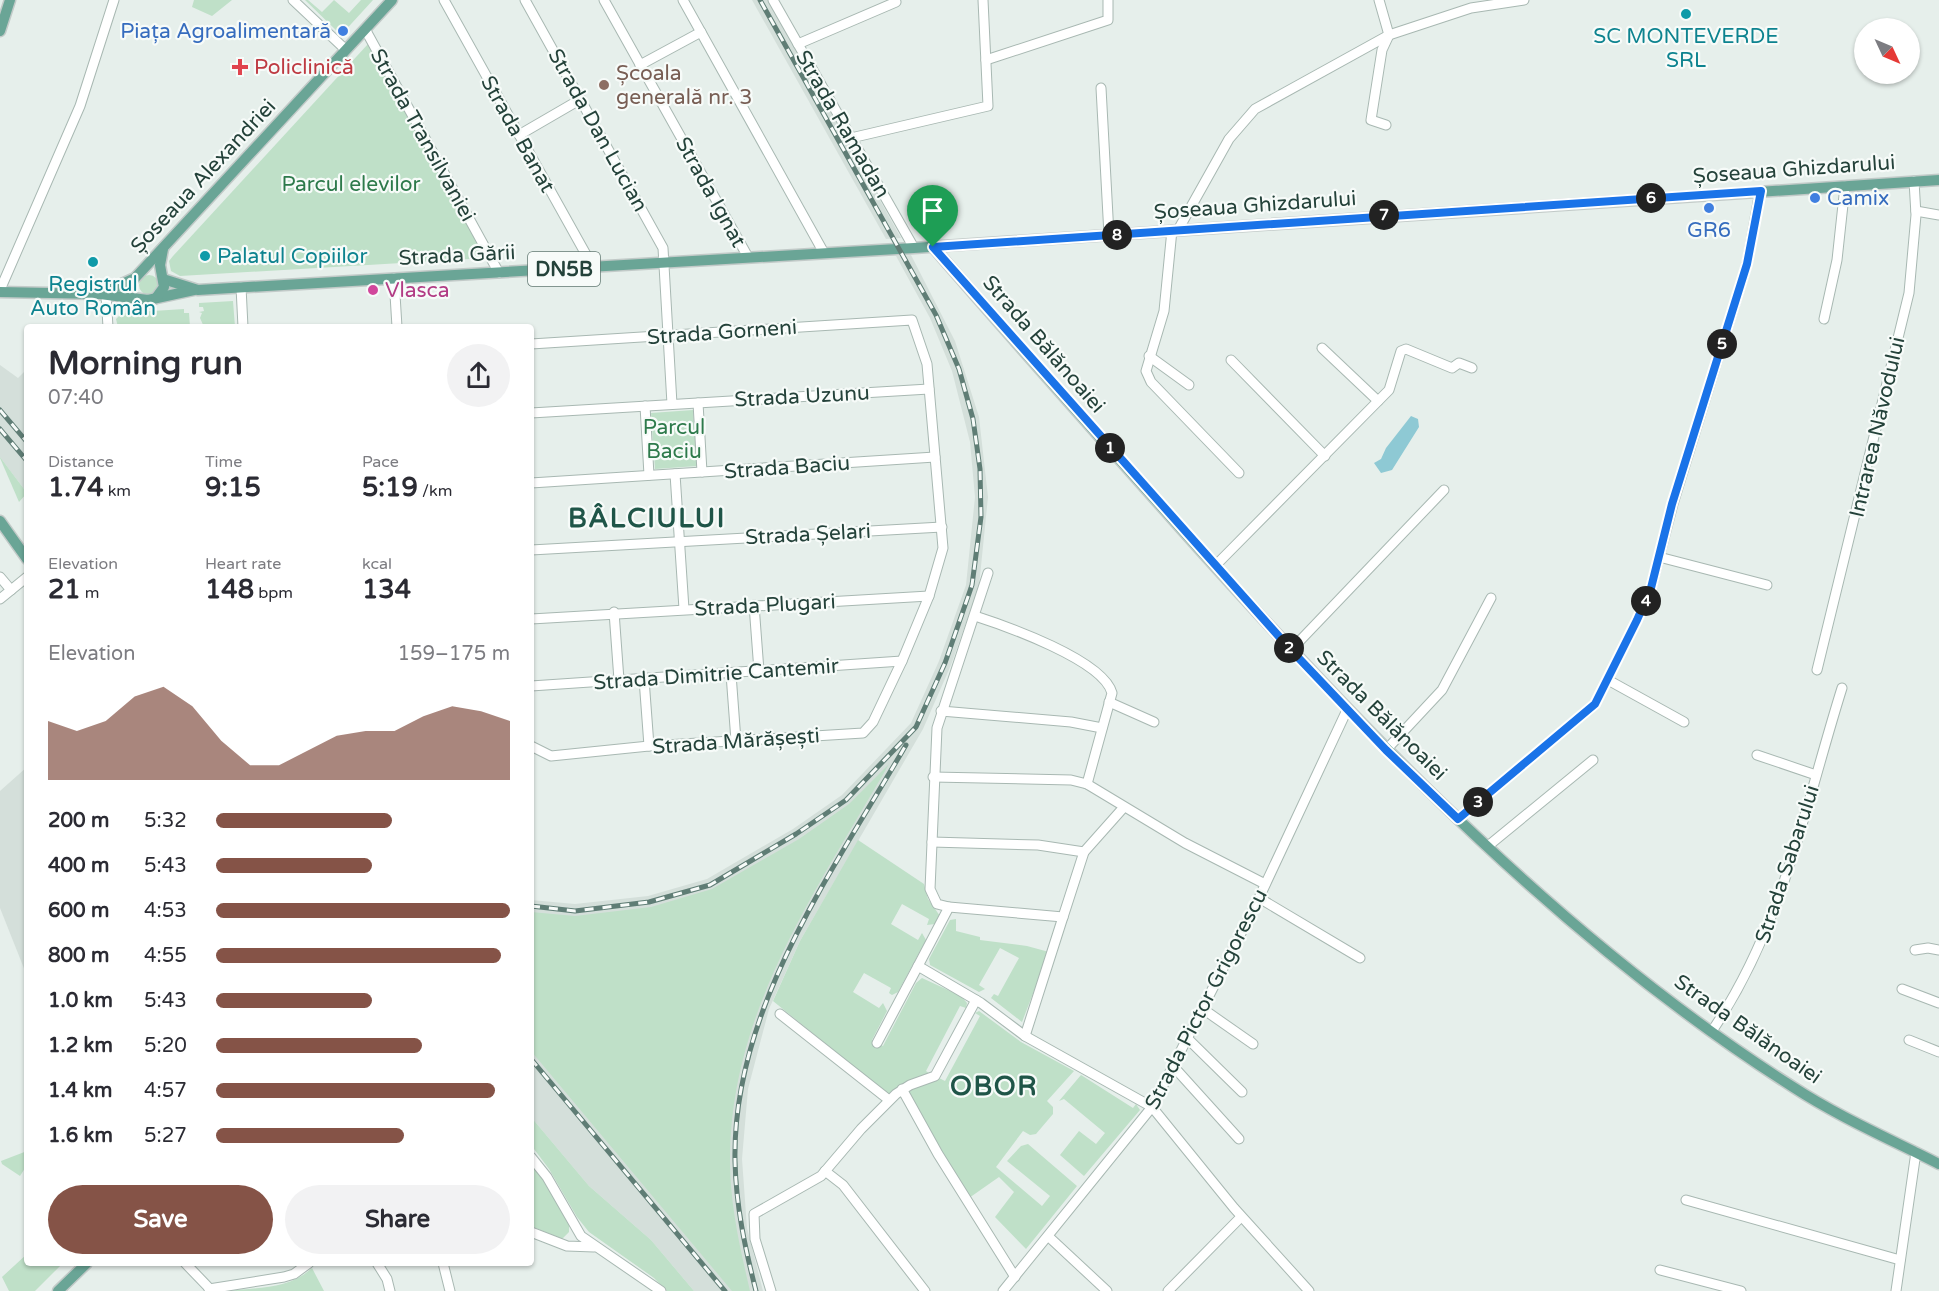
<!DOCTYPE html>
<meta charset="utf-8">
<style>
body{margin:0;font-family:"Varela Round",sans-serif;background:#f2f2f3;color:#2b2b33;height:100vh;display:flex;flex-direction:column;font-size:22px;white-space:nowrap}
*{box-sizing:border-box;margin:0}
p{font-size:20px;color:#7c7c81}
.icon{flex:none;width:33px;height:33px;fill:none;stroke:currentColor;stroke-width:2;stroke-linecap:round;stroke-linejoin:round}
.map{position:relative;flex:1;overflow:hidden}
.sheet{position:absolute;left:24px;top:324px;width:510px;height:942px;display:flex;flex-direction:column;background:#fff;border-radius:6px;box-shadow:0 2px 4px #0004}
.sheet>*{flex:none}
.needle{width:39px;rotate:134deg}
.fabs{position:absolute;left:1854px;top:18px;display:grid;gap:12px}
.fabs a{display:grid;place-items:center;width:66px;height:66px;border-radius:50%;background:#fff;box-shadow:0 2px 4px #0004;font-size:30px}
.pin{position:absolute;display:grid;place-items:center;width:51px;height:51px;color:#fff;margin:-62px -26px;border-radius:50% 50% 50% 0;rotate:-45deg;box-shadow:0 0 6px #0007}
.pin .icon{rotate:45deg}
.km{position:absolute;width:30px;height:30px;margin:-15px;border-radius:50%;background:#222;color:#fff;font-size:16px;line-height:30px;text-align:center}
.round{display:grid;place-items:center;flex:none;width:63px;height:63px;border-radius:32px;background:#f2f2f3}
.head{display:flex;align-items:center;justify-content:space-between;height:102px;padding:0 24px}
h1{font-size:33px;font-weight:800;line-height:45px}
.figures{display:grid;grid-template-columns:repeat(3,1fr);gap:9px;height:102px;padding:6px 24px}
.figures div{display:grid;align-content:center}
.figures b{font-size:26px;font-weight:800}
.figures small{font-size:16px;font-weight:400}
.figures p{font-size:16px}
.chart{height:168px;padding:12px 24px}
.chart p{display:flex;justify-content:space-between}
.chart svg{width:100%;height:108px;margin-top:6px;fill:#855347;opacity:.7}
.cta{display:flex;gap:12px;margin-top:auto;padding:12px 24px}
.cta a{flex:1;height:69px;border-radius:36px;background:#855347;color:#fff;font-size:24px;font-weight:800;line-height:69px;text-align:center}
.cta a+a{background:#f2f2f3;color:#2b2b33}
ul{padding:0 24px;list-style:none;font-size:20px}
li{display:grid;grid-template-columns:96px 72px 1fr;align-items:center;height:45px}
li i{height:15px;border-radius:8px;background:#855347}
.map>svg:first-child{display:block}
.built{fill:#d4dfda}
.green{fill:#bfe0c8}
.water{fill:#8ec9d4}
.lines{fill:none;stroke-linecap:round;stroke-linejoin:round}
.minor-casing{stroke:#a8b8b2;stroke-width:11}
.major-casing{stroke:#c2cac8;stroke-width:13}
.minor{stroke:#fff;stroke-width:9}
.major{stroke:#6aa596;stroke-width:10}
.rail-casing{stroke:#5f7d75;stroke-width:5}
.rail{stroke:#f7fbf9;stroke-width:3;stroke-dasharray:9;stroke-linecap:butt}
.route-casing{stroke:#fff;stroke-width:12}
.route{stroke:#1a73e8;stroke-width:8}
.culture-dot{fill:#0f9aa8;stroke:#f7fbf9;stroke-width:2}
.shop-dot{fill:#3f7fe0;stroke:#f7fbf9;stroke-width:2}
.health-dot{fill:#e0444e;stroke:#f7fbf9;stroke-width:2}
.education-dot{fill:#8d6e63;stroke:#f7fbf9;stroke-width:2}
.hotel-dot{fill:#d1479c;stroke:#f7fbf9;stroke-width:2}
.labels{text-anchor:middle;stroke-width:4.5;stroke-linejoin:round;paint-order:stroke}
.shield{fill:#f7fbf9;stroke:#637a73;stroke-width:1.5}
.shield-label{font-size:20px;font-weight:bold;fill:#24423a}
.shop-label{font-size:21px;fill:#366cbe;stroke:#f7fbf9;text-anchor:end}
.culture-label{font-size:21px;fill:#0d838f;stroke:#f7fbf9}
.health-label{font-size:21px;fill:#be3a42;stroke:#f7fbf9;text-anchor:start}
.education-label{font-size:21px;fill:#785e54;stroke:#f7fbf9;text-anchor:start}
.street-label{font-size:21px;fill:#24423a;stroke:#f7fbf9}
.park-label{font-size:21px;fill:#2d7a4b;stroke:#f7fbf9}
.hotel-label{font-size:21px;fill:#b23c85;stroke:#f7fbf9;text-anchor:start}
.district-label{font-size:27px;font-weight:bold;letter-spacing:1.5px;fill:#1f5548;stroke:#f7fbf9}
</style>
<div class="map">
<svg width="1939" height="1291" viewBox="0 0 1939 1291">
<rect width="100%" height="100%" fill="#e6efeb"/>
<g class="built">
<path d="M752,0H768L901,238L886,239Z"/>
<path d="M911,255L955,341L979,417L988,497L979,586L951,665L923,729L800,941L769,1009L748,1089L742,1159L747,1228L763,1291H694L651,1240L589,1186L531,1117V900L575,904L648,896L707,879L793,829L842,795L911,723L939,661L966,585L975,497L970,442L952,371L930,318L896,256Z"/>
<path d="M0,365L18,378L27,369V493L0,457Z"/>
<path d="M27,767V976L0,908V791Z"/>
</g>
<g class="green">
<path d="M194,0H232L212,16L192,7Z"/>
<path d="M305,0H308L322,12L334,0L349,13L361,0H373L341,35Z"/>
<path d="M368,44L486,258L180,276L171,271L169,261L173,256Z"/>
<circle cx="149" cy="285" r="10"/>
<path d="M233,301L235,327H204L200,318L202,313L199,312L204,311L203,307H199V303Z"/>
<path d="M184,309V313H189L190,327H118L116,319L122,313Z"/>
<path d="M693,410L697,466L655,469L651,413Z"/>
<path d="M0,457L27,493L19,502L0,458Z"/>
<path d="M889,764C818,888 729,1012 730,1161C730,1205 740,1248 750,1291H732L531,1051V912L575,916L651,907L712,889L799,839L849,804Z"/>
<path d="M858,840L924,884L928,899L940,916L935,924L927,925L929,919L902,904L891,924L918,940L922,933L926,940L898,992L892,995L889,993L891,988L864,973L853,992L879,1008L883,1003L887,1011L872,1040L883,1046L916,983L922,978L961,996L967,1003L966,1008L960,1006L926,1071L930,1074L908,1081L889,1095L773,1001L800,941Z"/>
<path d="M956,919V931L980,937V940L1027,946L1049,952L1022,1022L991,998L994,994L998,996L1019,958L1000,948L979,985L985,989L979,992L930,965L929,959L950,920Z"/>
<path d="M979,1011L1021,1042L1074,1071L1047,1101L1053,1107V1114L1036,1134L1030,1135L1023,1131L996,1167L1042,1206L1050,1196L1007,1161L1021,1146L1028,1144L1077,1186L1026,1249L995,1217L1014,1192L999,1177L969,1198L940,1152L907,1091L939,1078L945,1081L980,1016L975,1013Z"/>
<path d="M1081,1075L1133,1108L1136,1104L1140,1110L1084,1176L1060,1155L1079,1131L1096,1144L1105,1133L1064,1099L1059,1101Z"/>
<path d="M531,1117L589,1186L651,1240L694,1291H667L654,1278L589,1232L577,1217L549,1169L531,1145Z"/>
<path d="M27,1151V1165L20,1176L2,1164L1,1161Z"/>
<path d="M531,1167C546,1173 561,1210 569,1225V1232L562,1239L531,1226Z"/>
<path d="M27,1254V1263H63L35,1291H9L2,1277Z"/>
<path d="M312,1268L324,1291H227C257,1287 288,1290 312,1268Z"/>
</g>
<path class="water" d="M1411,416L1418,419L1419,427L1392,470L1381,473L1374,463L1381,459L1386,448Z"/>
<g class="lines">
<defs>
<g id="minor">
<path d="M293,0L346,50"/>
<path d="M444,0L593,267"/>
<path d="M525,0L663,248L672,404"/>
<path d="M604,0L748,257"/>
<path d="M683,0L824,253"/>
<path d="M773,0L914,248"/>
<path d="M1379,0L1389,35L1382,50L1371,120L1386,125"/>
<path d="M365,29L499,273"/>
<path d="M798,44L896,2"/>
<path d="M986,60L1108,20V0"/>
<path d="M640,65L701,32"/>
<path d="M1101,88L1109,235"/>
<path d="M519,135L581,99"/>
<path d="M851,138L988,106L983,0"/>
<path d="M1916,211L1939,215"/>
<path d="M1172,230L1164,311L1146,371L1151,382L1239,473"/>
<path d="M1178,230L1229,139L1255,109L1389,35L1471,8L1524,0"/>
<path d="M394,278L397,327"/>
<path d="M241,287L243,327"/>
<path d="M0,290L80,106L114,0"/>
<path d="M106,295L108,327"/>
<path d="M1824,319L1837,260L1845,186"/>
<path d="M531,344L912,320L927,364L943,548L929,596L902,661L873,722L863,733L649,746L551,756L531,746"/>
<path d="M1322,348L1378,401"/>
<path d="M1149,356L1189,385"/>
<path d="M1231,360L1325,456"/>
<path d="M698,403L702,472"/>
<path d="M645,406L649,475"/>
<path d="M531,413L929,389"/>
<path d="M675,474L684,609"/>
<path d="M531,483L935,457"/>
<path d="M531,550L942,527"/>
<path d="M1659,557L1767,585"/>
<path d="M1215,566L1389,390L1401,351L1406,349L1452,368L1459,363L1472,368"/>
<path d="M0,577L11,590"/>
<path d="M0,599L27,577"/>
<path d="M754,605L759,671"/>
<path d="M614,612L619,680"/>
<path d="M975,616C1006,626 1103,660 1112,693L1087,784"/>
<path d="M531,619L929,596"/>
<path d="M1291,650L1444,490"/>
<path d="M1817,670L1909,293L1916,215L1914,181"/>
<path d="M731,674L736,741"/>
<path d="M644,679L649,746"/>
<path d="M1608,680L1684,722"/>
<path d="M531,686L902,661"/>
<path d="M1109,702L1154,722"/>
<path d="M941,711L1071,722L1102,728"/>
<path d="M1386,750L1442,690L1491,598"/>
<path d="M1757,755L1816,775"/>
<path d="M933,777L1071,780L1087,784L1185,843L1265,884"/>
<path d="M1458,819L1595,704L1637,620L1651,588L1673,504L1747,264L1760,191"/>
<path d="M932,842L1038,845L1084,852"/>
<path d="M1488,846L1593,760"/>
<path d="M1259,898L1360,958"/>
<path d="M949,907L1063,917L1084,852L1124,807"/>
<path d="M1915,950L1928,948L1939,950"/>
<path d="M918,966L949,907L937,904L930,889L937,728L988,573"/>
<path d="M1902,989L1939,1003"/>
<path d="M1203,1009L1253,1044"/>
<path d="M780,1014L889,1100"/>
<path d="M1712,1031C1784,924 1804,809 1842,688"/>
<path d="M1025,1036L1063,917"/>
<path d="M1187,1038L1242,1092"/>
<path d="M1909,1040L1939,1052"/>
<path d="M877,1043L918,966L981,1003L1025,1036L1152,1107L1234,1208L1309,1291"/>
<path d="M1173,1066L1239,1139"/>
<path d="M902,1089L938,1154L1015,1277"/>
<path d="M531,1157L547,1177L581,1236L661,1291"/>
<path d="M825,1171L843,1185L925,1291"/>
<path d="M1686,1200L1900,1260"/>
<path d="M531,1232L567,1246L594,1247"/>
<path d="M1049,1237L1107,1291"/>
<path d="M185,1263L212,1291"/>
<path d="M377,1263L387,1279L390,1291"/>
<path d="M443,1263L450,1291"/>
<path d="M1660,1270L1741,1291"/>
<path d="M209,1289L284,1277L294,1274L309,1263"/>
<path d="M771,1291L755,1239L754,1214L821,1176L861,1129L896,1094L910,1085L935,1076L976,1000"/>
<path d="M1003,1291L1152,1107L1259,898L1347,710"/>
<path d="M1168,1291L1241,1217"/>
<path d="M1896,1291L1916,1152"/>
</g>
<g id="major">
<path d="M0,31L10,0"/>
<path d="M933,247C1022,350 1112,451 1202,552C1379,748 1569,945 1793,1087C1839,1117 1890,1139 1939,1164"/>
<path d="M163,279L198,290L914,248L1939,180"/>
<path d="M0,292L100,294L148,300L194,290"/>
<path d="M100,294L135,278L392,0"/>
<path d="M156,298L164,287L160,265L163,249"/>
<path d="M0,521L27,559"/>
<path d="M58,1291L87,1263"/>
</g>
</defs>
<use href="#minor" class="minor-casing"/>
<use href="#major" class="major-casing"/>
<use href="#minor" class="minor"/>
<use href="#major" class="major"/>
<defs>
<g id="rail">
<path d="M0,410L27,442"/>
<path d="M0,429L27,461"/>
<path d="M531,906L575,911L649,902L710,885L796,834L846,800L916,727L945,663L972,585L981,517L980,469L973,419L959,369L936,315L760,0"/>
<path d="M531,1059L725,1291"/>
<path d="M756,1291C745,1248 736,1206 735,1161C732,1009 833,871 906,745"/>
</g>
</defs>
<use href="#rail" class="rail-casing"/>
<use href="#rail" class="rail"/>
</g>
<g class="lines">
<defs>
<path id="route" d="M1761,191L1747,264L1672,504L1651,588L1637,620L1595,704L1458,819L1386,750L1291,650L933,247Z"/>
</defs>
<use href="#route" class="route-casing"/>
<use href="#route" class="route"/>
</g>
<g class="culture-dot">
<circle cx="1686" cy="14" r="6"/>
<circle cx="205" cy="256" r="6"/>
<circle cx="93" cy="262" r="6"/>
</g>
<g class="shop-dot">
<circle cx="343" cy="31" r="6"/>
<circle cx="1815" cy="198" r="6"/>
<circle cx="1709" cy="208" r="6"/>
</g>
<path class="health-dot" d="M237 58h6v6h6v6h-6v6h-6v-6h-6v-6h6z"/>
<circle class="education-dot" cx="604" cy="85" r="6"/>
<circle class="hotel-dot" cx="373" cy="290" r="6"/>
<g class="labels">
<rect class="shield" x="528" y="252" width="72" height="34" rx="4.5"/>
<g class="shield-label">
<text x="564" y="276">DN5B</text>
</g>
<g class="shop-label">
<text x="331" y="38">Piața Agroalimentară</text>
<text x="1827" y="205" text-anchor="start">Camix</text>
<text x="1709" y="237" text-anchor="middle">GR6</text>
</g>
<g class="culture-label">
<text x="1686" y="43">SC MONTEVERDE<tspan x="1686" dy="24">SRL</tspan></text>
<text x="217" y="263" text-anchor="start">Palatul Copiilor</text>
<text x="93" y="291">Registrul<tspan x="93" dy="24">Auto Român</tspan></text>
</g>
<g class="health-label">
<text x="254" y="74">Policlinică</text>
</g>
<g class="education-label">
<text x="616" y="80">Școala<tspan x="616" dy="24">generală nr. 3</tspan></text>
</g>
<g class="street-label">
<text transform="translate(843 124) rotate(60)" y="7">Strada Ramadan</text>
<text transform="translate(598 130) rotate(61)" y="7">Strada Dan Lucian</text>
<text transform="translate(518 134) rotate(61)" y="7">Strada Banat</text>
<text transform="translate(423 135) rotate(61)" y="7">Strada Transilvaniei</text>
<text transform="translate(1794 169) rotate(-4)" y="7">Șoseaua Ghizdarului</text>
<text transform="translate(203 176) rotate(-47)" y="7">Șoseaua Alexandriei</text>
<text transform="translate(711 192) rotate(61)" y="7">Strada Ignat</text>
<text transform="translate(1255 205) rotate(-4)" y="7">Șoseaua Ghizdarului</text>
<text transform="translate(457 255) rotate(-3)" y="7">Strada Gării</text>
<text transform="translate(722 332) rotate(-4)" y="7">Strada Gorneni</text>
<text transform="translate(1044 344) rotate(49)" y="7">Strada Bălănoaiei</text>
<text transform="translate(802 396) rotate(-3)" y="7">Strada Uzunu</text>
<text transform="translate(1877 427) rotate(-77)" y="7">Intrarea Năvodului</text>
<text transform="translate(787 467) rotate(-4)" y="7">Strada Baciu</text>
<text transform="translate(808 534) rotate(-3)" y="7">Strada Șelari</text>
<text transform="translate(765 605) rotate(-3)" y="7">Strada Plugari</text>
<text transform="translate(716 674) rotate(-4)" y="7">Strada Dimitrie Cantemir</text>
<text transform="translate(1382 715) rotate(45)" y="7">Strada Bălănoaiei</text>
<text transform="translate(736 741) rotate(-4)" y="7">Strada Mărășești</text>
<text transform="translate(1787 864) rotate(-72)" y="7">Strada Sabarului</text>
<text transform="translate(1206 999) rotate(-63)" y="7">Strada Pictor Grigorescu</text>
<text transform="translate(1748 1029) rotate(35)" y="7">Strada Bălănoaiei</text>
</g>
<g class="park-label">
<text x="351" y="191">Parcul elevilor</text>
<text x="674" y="434">Parcul<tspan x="674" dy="24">Baciu</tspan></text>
</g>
<g class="hotel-label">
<text x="385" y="297">Vlasca</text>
</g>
<g class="district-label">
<text x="647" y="527">BÂLCIULUI</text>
<text x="994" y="1095">OBOR</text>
</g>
</g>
</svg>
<div class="fabs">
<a><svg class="needle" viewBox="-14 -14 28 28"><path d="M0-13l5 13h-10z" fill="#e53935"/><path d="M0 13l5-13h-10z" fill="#7c7c81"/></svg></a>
</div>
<div class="pin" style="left:933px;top:247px;background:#1e9e55"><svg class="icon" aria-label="arrive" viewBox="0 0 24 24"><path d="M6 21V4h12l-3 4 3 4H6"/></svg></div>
<b class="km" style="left:1110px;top:448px">1</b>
<b class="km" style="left:1289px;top:648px">2</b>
<b class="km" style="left:1478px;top:802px">3</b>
<b class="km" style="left:1646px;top:601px">4</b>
<b class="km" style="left:1722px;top:344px">5</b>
<b class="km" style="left:1651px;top:198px">6</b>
<b class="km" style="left:1384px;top:215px">7</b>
<b class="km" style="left:1117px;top:235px">8</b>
<section class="sheet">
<div class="head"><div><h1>Morning run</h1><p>07:40</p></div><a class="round"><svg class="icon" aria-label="share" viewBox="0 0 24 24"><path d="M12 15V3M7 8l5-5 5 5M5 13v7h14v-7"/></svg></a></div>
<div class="figures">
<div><p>Distance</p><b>1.74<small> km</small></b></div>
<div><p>Time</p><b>9:15</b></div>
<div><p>Pace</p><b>5:19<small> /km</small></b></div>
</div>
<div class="figures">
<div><p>Elevation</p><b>21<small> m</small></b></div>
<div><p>Heart rate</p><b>148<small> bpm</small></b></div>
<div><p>kcal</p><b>134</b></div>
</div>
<div class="chart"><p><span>Elevation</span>159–175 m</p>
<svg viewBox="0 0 160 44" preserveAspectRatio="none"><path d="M0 44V20L10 24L20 20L30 10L40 6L50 14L60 28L70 38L80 38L90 32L100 26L110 24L120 24L130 18L140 14L150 16L160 20V44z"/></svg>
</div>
<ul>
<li><b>200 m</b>5:32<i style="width:60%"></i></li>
<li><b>400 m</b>5:43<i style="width:53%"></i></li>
<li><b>600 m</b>4:53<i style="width:100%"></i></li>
<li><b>800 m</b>4:55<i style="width:97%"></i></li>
<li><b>1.0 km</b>5:43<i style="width:53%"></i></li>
<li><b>1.2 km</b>5:20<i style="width:70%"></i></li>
<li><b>1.4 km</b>4:57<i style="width:95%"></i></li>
<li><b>1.6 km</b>5:27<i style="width:64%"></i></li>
</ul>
<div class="cta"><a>Save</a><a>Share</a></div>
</section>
</div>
